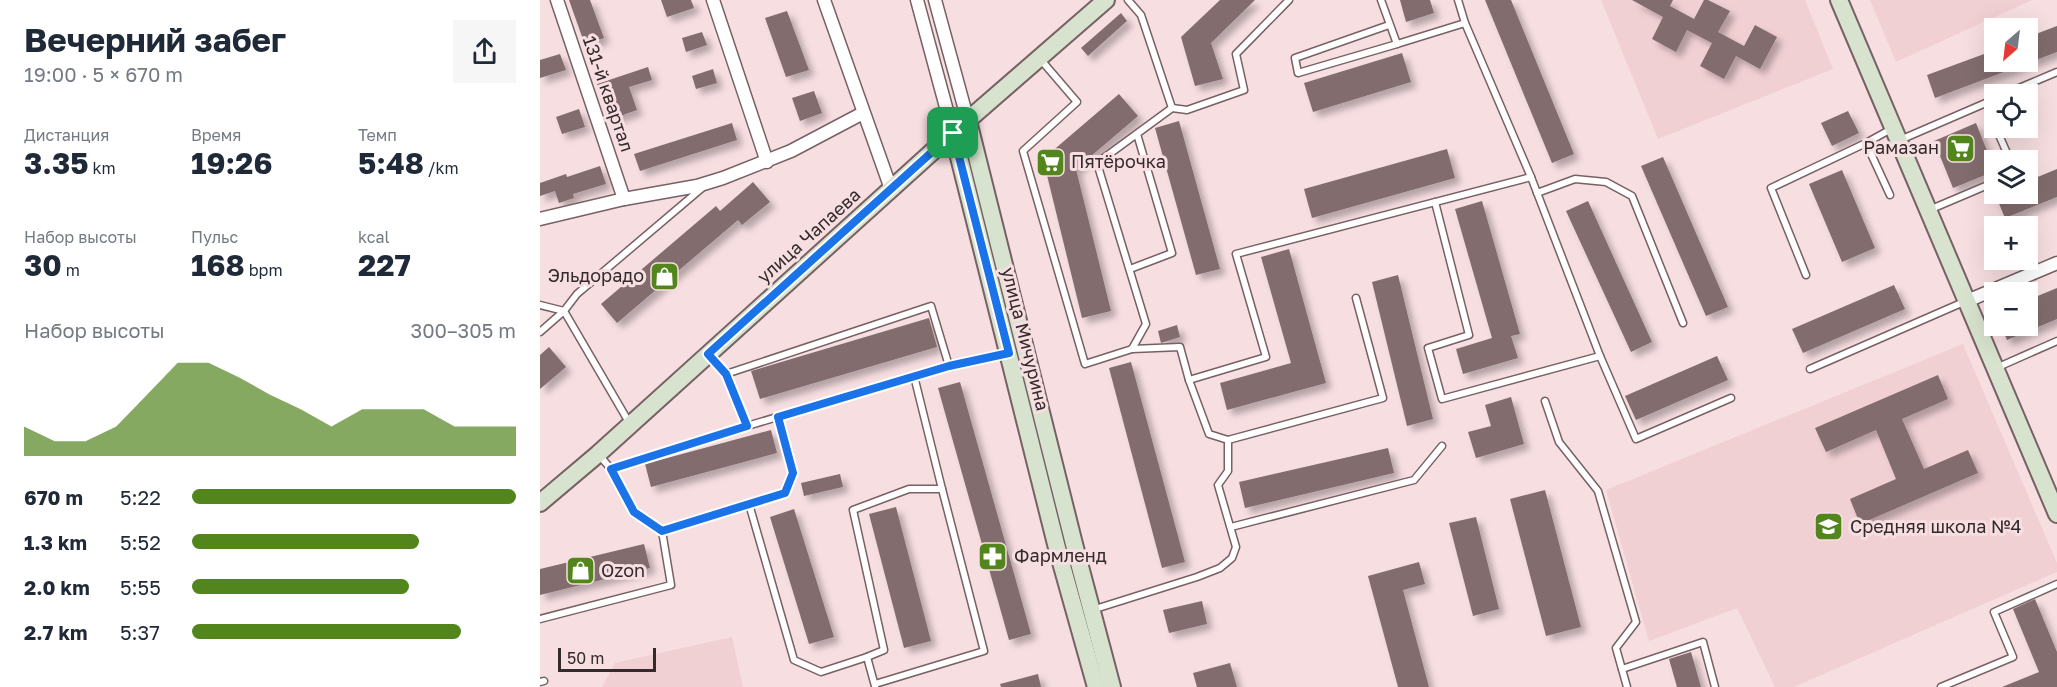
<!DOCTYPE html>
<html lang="ru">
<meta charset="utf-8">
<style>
body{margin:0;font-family:"Golos Text",sans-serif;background:#f6f6f7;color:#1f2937;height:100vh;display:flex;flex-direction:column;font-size:22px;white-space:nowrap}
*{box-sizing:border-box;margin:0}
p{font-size:20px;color:#747a83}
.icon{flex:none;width:33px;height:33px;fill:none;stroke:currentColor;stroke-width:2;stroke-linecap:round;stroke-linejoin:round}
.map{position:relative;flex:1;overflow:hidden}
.sheet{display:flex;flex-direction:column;background:#fff;width:540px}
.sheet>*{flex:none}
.needle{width:39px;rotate:208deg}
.buttons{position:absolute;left:1444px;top:18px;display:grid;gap:12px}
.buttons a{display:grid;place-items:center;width:54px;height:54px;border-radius:0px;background:#fff;box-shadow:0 6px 24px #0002;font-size:30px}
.scale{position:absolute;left:18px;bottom:15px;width:98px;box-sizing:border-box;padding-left:6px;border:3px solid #332a2b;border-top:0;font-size:16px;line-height:21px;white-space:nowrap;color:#332a2b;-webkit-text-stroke:4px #f7dee1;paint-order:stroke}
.pin{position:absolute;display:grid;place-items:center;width:51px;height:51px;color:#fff;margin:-26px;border-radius:12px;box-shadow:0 3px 9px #0006}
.round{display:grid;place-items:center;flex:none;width:63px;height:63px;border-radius:0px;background:#f6f6f7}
.headline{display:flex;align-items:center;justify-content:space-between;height:102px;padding:0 24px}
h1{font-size:33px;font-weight:700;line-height:45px}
.stats{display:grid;grid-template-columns:repeat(3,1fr);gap:9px;height:102px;padding:6px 24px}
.stats div{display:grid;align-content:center}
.stats b{font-size:30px;font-weight:700}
.stats small{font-size:16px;font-weight:400}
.stats p{font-size:16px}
.chart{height:168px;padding:12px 24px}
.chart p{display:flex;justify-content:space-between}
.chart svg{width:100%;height:108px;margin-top:6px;fill:#52861d;opacity:.7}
ul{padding:0 24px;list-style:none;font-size:20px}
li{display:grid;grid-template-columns:96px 72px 1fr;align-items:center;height:45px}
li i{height:15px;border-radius:8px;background:#52861d}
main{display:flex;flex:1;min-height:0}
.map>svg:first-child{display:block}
.built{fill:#f1d0d4}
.building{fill:#826c6e;filter:url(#shadow)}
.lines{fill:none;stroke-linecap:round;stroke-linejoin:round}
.lane-casing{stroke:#776164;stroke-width:9}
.street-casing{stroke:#776164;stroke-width:15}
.secondary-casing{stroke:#776164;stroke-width:20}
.lane{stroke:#fff;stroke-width:6}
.street{stroke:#fff;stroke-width:12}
.secondary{stroke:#d8e3cf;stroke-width:16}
.route-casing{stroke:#fff;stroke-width:12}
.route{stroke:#1a73e8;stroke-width:8}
.labels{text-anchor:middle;stroke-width:6;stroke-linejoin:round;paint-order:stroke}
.street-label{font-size:18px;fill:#332a2b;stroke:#f7dee1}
.poi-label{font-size:18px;fill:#332a2b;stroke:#f7dee1;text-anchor:start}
</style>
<main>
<section class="sheet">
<div class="headline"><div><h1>Вечерний забег</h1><p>19:00 · 5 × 670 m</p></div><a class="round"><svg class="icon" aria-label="share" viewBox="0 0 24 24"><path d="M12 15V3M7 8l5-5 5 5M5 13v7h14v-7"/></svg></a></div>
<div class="stats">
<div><p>Дистанция</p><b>3.35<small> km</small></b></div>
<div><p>Время</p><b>19:26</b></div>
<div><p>Темп</p><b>5:48<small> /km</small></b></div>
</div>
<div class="stats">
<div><p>Набор высоты</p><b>30<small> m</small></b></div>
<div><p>Пульс</p><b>168<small> bpm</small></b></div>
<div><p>kcal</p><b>227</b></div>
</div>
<div class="chart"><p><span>Набор высоты</span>300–305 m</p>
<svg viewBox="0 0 160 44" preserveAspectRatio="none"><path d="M0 44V32L10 38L20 38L30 32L40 19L50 6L60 6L70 12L80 19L90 25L100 32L110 25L120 25L130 25L140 32L150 32L160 32V44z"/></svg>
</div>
<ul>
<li><b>670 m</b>5:22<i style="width:100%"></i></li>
<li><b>1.3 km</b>5:52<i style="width:70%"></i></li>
<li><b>2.0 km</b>5:55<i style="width:67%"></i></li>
<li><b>2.7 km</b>5:37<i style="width:83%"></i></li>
</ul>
</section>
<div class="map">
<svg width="1517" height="687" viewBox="0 0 1517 687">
<defs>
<filter id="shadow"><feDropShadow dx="5.5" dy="5.5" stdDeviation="3" flood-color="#0004"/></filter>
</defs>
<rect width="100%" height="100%" fill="#f7dee1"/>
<g class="built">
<path d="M1061,0H1265L1293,69L1118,139Z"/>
<path d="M1330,0H1492L1356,62Z"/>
<path d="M1423,344L1517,563V572L1254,687H1235L1197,608L1109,641L1066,490Z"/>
<path d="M192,637L203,687H62L75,663Z"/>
</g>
<g class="building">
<path d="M29,0H50L64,38L45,45Z"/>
<path d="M121,0H151L154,8L127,17Z"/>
<path d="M680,0H715L671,43L683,79L655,86L641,37Z"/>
<path d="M860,0H890L894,13L866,22Z"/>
<path d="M945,0H971L1034,154L1012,163Z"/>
<path d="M1092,0H1133L1130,6L1154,19L1164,0H1168L1190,11L1178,32L1204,46L1215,25L1237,37L1220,69L1196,56L1184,79L1160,66L1172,43L1147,30L1136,52L1112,39L1123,17Z"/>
<path d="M247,11L269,70L246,77L225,18Z"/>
<path d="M581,13L587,21L548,56L541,48Z"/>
<path d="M1517,26V52L1395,98L1387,75L1455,50V62H1488V37Z"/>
<path d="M162,32L167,45L146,52L142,38Z"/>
<path d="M862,53L871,82L773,112L764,83Z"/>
<path d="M20,54L26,70L0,78V60Z"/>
<path d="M108,67L112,80L89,87L97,110L69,120L57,84Z"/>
<path d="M173,69L177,83L156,89L152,76Z"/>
<path d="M274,91L282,113L260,121L252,98Z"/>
<path d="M579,94L598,116L536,169L571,311L542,318L503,159Z"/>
<path d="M39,109L45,127L22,134L16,117Z"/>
<path d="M1308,111L1319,133L1292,146L1281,123Z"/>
<path d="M639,121L680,269L656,275L615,128Z"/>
<path d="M192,123L197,140L100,171L94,154Z"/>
<path d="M1436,123L1455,171L1413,188L1394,141Z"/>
<path d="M907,149L915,178L772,218L764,189Z"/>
<path d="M1123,157L1188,307L1166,316L1101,166Z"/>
<path d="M60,166L66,184L33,194L34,198L19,203L15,191L0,196V183L26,174L27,177Z"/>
<path d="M1517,169V197L1465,218L1455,194H1488V181Z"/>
<path d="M1302,170L1335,248L1302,262L1269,184Z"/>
<path d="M213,182L230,202L202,225L198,220L77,323L61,304L176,206L180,211Z"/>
<path d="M942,201L980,334L971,336L978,358L923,374L916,349L952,338L915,209Z"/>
<path d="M1048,201L1112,342L1091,352L1026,211Z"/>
<path d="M749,249L786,383L687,410L680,383L751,363L721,257Z"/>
<path d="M858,275L893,419L867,426L832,282Z"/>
<path d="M1354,285L1365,309L1263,353L1252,329Z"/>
<path d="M1517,288V319L1467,340L1461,326H1488V300Z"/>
<path d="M389,318L397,347L220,399L211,371Z"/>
<path d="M637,325L640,337L621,343L618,331Z"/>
<path d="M9,347L26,367L0,389V355Z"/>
<path d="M1177,356L1188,380L1096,420L1085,396Z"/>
<path d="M591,362L645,562L622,568L569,368Z"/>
<path d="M1398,375L1408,399L1362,419L1384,469L1428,450L1438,473L1320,524L1310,499L1356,479L1336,430L1286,452L1275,428Z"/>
<path d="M420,382L491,634L469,640L398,388Z"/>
<path d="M971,397L984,444L936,458L928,432L951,426L945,405Z"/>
<path d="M231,430L237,453L111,487L105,464Z"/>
<path d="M848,448L854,473L705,508L699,482Z"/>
<path d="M300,474L303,487L264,496L261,483Z"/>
<path d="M1005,490L1041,627L1006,636L970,499Z"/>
<path d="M356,507L391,641L364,648L329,514Z"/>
<path d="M254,509L294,637L269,644L230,517Z"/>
<path d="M936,517L959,609L933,616L909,523Z"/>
<path d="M104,544L110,568L0,595V569Z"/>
<path d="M879,562L885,584L863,590L889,687H858L828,576Z"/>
<path d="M1495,599L1517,652V687H1462L1499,672L1473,609Z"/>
<path d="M662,601L667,624L629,633L623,610Z"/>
<path d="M1151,652L1161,687H1137L1129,659Z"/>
<path d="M690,663L697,687H657L653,673Z"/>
<path d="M498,674L501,687H461L460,684Z"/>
</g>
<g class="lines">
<defs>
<g id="lane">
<path d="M841,0L857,44L925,23L918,0"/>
<path d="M849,25L755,58L758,73L857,44"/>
<path d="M501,60L537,102L483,151L545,364L592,349L606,324L557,163L632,108L601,15L588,0"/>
<path d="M1465,94L1517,72"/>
<path d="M1447,102L1455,124"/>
<path d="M632,108L647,110L704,90L696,54L749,0"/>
<path d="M1456,128L1470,160"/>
<path d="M1360,140L1455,99"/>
<path d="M997,193L1035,179L1066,182L1092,196L1143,323"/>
<path d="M1350,195L1326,143L1353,128"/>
<path d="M895,202L929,335L888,348L902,399L1060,356L991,177"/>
<path d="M1389,210L1455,182"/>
<path d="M590,269L632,253L597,134"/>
<path d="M1266,275L1231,188L1326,143"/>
<path d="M0,305L24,311L90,424"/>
<path d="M0,332L24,311L37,294L162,188"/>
<path d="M592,349L640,347L649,380L726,357L696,254L991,177L925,23"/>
<path d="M1060,356L1096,439L1191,398"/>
<path d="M1456,368L1517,341"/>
<path d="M1270,369L1426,301"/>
<path d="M186,374L391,306L409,366L467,353"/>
<path d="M374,376L402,489"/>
<path d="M649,380L669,434L688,440L843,398L816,298"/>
<path d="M1005,401L1019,442L1058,491L1096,622L1076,648L1087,687"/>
<path d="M207,426L409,366"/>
<path d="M59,455L71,469L207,426L186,374L170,356"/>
<path d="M209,504L254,660L281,672L327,657L335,686"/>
<path d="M691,527L874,480L902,446"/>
<path d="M122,531L245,493L253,473L238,417"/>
<path d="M552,610L657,577L680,568L692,558L696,547L678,485L688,471V440"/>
<path d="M0,619L131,585L122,531L94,512L71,469"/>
<path d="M327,657L344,650L313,510L369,489H402L444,651L335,684"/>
<path d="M1082,669L1163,642L1175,687"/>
<path d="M0,682L4,681"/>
<path d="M1401,687L1473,657L1454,612L1517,584"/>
</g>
<g id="street">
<path d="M17,0L84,199"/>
<path d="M173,0L227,162"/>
<path d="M284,0L351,189"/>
<path d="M377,0L413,133"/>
<path d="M395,0L428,121"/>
<path d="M0,219L84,199L157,186L183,178L251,151L323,113"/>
<path d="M1427,301L1517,263"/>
</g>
<g id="secondary">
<path d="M1299,0L1517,514"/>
<path d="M428,121L534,544L572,687"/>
<path d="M413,133L517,548L556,687"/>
<path d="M0,503L58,454L413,133L566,0"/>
</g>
</defs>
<use href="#lane" class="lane-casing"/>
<use href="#street" class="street-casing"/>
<use href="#secondary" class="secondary-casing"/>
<use href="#lane" class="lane"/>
<use href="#street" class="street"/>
<use href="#secondary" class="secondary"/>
</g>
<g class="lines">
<defs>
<path id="route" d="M413,133L469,353L409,366L238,417L253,473L245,493L122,531L94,512L71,469L207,426L186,374L168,354Z"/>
</defs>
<use href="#route" class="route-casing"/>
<use href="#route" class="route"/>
</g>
<defs>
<symbol id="supermarket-square" viewBox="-11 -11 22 22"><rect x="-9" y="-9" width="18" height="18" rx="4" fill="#52861d" stroke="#f7dee1"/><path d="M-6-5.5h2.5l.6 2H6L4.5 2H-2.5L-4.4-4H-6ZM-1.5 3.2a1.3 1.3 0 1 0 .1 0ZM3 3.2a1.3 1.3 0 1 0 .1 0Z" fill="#fff"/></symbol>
<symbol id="shop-square" viewBox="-11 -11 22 22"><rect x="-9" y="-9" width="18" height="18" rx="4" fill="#52861d" stroke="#f7dee1"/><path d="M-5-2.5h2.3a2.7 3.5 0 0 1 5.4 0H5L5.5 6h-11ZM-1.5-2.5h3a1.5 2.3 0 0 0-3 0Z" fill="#fff"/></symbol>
<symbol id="school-square" viewBox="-11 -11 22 22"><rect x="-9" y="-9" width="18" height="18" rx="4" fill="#52861d" stroke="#f7dee1"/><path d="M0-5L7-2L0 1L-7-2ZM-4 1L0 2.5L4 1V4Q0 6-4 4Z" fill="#fff"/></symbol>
<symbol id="pharmacy-square" viewBox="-11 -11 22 22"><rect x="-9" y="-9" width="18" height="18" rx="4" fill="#52861d" stroke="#f7dee1"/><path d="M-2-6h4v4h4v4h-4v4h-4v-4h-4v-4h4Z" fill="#fff"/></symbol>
</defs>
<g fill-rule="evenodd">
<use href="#supermarket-square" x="1404" y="132" width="33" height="33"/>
<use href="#supermarket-square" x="494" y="146" width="33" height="33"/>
<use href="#shop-square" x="108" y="260" width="33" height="33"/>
<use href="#school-square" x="1272" y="510" width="33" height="33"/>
<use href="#pharmacy-square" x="436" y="540" width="33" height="33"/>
<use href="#shop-square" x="24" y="554" width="33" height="33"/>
</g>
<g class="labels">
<g class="street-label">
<text transform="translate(68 94) rotate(71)" y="6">131-й квартал</text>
<text transform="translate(269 236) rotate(-42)" y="6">улица Чапаева</text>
<text transform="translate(485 339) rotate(76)" y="6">улица Мичурина</text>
</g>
<g class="poi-label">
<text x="1399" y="154" text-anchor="end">Рамазан</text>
<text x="531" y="168">Пятёрочка</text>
<text x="104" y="282" text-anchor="end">Эльдорадо</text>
<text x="1310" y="533">Средняя школа №4</text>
<text x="474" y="562">Фармленд</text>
<text x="61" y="577">Ozon</text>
</g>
</g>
</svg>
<div class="buttons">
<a><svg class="needle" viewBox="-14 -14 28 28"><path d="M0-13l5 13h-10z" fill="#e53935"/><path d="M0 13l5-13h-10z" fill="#747a83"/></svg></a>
<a><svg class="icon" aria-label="locate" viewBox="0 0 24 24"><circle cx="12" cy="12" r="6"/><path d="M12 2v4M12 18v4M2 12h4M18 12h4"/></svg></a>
<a><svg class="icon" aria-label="layers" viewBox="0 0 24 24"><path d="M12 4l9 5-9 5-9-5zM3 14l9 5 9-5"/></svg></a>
<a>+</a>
<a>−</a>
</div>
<div class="scale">50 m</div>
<div class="pin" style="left:413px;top:133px;background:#1e9e55"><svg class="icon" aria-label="arrive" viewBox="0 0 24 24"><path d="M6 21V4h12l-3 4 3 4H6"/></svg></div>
</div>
</main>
